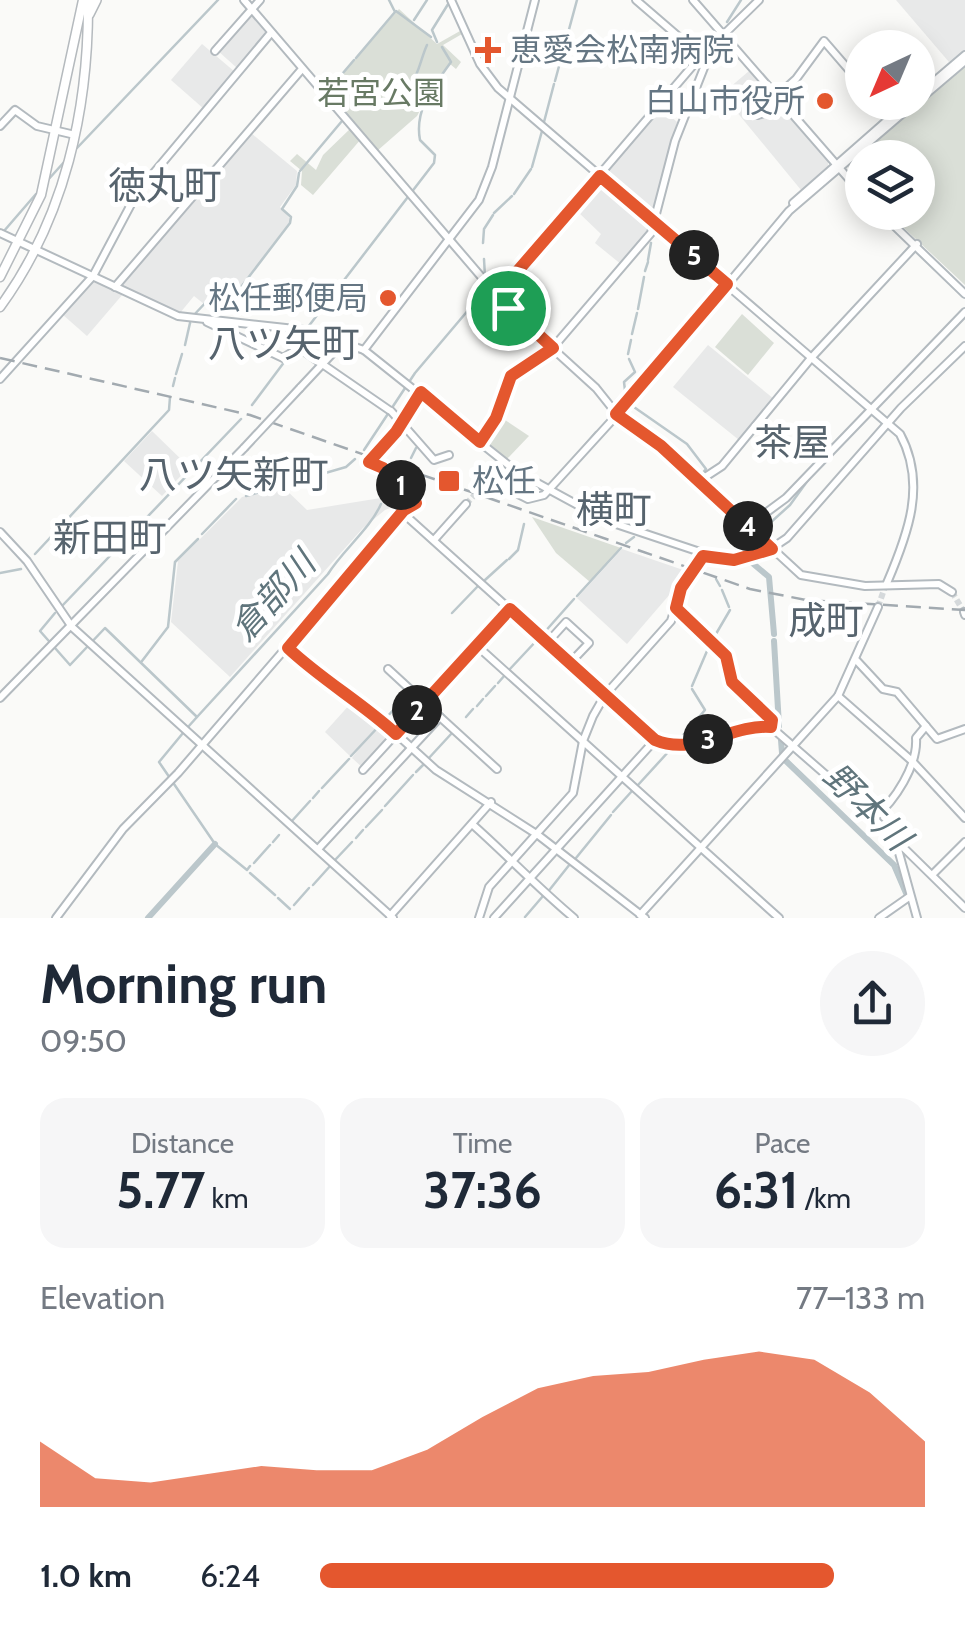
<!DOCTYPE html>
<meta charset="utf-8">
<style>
body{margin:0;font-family:Cabin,"Noto Sans JP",sans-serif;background:#f6f6f7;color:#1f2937;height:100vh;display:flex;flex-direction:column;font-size:38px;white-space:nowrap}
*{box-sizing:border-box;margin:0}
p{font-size:32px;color:#747a83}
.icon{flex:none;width:55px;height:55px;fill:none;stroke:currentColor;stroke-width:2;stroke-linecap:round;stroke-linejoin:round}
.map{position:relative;height:918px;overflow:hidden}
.panel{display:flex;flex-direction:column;background:#fff;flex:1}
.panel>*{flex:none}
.needle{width:65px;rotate:224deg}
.buttons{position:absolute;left:845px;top:30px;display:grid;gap:20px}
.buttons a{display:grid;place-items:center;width:90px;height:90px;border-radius:50%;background:#fff;box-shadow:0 5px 25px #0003;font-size:50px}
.pin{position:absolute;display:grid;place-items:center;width:85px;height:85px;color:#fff;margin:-42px;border:5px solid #fff;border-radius:50%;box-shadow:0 2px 10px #0007}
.km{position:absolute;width:50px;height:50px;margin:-25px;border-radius:50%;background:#222;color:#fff;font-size:28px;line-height:50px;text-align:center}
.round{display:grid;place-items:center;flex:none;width:105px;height:105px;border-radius:52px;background:#f6f6f7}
.summary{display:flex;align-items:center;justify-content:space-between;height:170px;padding:0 40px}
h1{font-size:55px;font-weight:800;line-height:75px}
.metrics{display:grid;grid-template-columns:repeat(3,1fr);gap:15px;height:170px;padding:10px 40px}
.metrics div{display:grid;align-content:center;border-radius:25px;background:#f6f6f7;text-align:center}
.metrics b{font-size:50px;font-weight:800}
.metrics small{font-size:28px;font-weight:400}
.metrics p{font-size:28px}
.chart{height:280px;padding:20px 40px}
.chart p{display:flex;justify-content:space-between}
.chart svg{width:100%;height:180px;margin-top:10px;fill:#e4572e;opacity:.7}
ul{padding:0 40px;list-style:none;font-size:32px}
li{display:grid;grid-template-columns:160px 120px 1fr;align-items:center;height:75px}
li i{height:25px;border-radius:12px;background:#e4572e}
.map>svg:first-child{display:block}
.built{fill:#e8e9e9}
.green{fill:#dadfd7}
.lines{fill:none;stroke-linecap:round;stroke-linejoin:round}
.stream{stroke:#bbc7cb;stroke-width:2.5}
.river{stroke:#bbc7cb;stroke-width:6}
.secondary-tunnel{stroke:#d5d9db;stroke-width:6;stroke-dasharray:6 3;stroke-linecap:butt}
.secondary-casing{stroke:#b3babf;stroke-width:10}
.primary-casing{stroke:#b5babe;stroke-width:11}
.highway-casing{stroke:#b4b9bd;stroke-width:12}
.secondary{stroke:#fff;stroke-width:6}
.primary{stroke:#fff;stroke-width:8}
.highway{stroke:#fff;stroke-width:9}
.rail{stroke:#a2aab0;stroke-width:2.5;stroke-dasharray:15 8;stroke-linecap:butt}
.secondary-bridge-casing{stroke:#b3babf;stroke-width:10;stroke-linecap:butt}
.secondary-bridge{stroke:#fff;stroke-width:6}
.route-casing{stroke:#fff;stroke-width:20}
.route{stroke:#e4572e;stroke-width:12}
.poi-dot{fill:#e4572e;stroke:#fff;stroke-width:4}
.labels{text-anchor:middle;stroke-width:10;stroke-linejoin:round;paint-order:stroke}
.poi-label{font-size:32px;fill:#657683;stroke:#fff;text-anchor:start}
.park-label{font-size:32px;fill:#687a64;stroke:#fff}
.water-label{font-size:35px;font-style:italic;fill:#60757c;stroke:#fff}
.quarter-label{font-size:38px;fill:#57646e;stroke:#fff}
</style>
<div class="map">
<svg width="965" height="918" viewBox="0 0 965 918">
<rect width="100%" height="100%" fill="#fafaf8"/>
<g class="built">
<path d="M896,0H965V51L949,62Z"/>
<path d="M250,14L268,36L237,68L218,51Z"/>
<path d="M202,44L235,72L204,109L171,80Z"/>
<path d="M749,71L770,98L755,108V114L760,120L778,105L828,161V166L801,190L722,94Z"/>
<path d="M660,107L677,122L651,215L604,172Z"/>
<path d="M251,133L297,171L296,185L280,207L291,220L226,307L211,295L204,304L194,296L180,313L120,284Z"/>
<path d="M599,179L651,221L648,234L622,265L595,243L601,234L576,210Z"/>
<path d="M91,281L123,294L87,336L62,314Z"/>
<path d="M708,345L774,399L739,440L673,387Z"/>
<path d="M152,431L189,467L162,496L124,461Z"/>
<path d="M282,486L307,510L405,494L411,500L385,510L363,528L230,677L171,622L178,561L242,497Z"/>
<path d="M622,549L689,572L627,644L577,598Z"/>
<path d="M352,702L387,730L388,739L362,767L352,758L365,741L350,756L325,732Z"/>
</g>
<g class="green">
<path d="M399,9L437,44L460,31L462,34L443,45L461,62L456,69L450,64L437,79L417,116L377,151L326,93Z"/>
<path d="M965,64V285L888,213L918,212V158H862V185L848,170L849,162Z"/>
<path d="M351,128L361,139L313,195L301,185L302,171L290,161L297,154L316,170L323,155Z"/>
<path d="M742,314L774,343L748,375L715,347Z"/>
<path d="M499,416L529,436L506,460L487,446L486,437Z"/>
<path d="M532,517L621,548L590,582L556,553Z"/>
</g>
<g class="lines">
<g class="stream">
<path d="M396,11L431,37"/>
<path d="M414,20L427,0"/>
<path d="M727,22L741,0"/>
<path d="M437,42L432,30L450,1"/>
<path d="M356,58L395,12L389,0"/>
<path d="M555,81L577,0"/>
<path d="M326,93L354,60"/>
<path d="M390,96C419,89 417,67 427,45"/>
<path d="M544,122L554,84"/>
<path d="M77,148L218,0"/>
<path d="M532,167L542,131"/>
<path d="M300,171L342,121"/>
<path d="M47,181L65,161"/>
<path d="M514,194L531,169"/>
<path d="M494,213L512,196"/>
<path d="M4,231L36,194"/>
<path d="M483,243L484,229L493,215"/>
<path d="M484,259L485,277"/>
<path d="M648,260L651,243"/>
<path d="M645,271L648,262"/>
<path d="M472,307L484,289"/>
<path d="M638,309L644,277"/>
<path d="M192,317L209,299L235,295L290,223L291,217L282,209L297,186L299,173"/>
<path d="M308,327L434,163L435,155L420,140C414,109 434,86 451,62L442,47"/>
<path d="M632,334L637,313"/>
<path d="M185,345L190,323"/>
<path d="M288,352L303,334"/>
<path d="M628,354L631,340"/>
<path d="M176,374L182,354"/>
<path d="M173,386L175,378"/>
<path d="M626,399L624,382L635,372L629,359"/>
<path d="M252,405L285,361"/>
<path d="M631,405L687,444L706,469L700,476"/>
<path d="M364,450L415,373L470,308"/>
<path d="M578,453L596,432"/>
<path d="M411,458L416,448"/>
<path d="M400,481L406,474"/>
<path d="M390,493L396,486"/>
<path d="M246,496L346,467L355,459"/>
<path d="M760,532L790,505L811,476"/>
<path d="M202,534L236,499"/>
<path d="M626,543L634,537"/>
<path d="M35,554L169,410L170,397"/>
<path d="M728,557L753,537"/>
<path d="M509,559L518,550L524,524"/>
<path d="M0,573L21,569"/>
<path d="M716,579L720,586"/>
<path d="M485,580L507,560"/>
<path d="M722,590L729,607"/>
<path d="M577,596L621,548"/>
<path d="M62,606L241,419"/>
<path d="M55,613L40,631L70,665L105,628L197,717L188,727"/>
<path d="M452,613L478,586"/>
<path d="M542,635L574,599"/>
<path d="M713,639L730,610"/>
<path d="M142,661L168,627L175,562L198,539"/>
<path d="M509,670L538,639"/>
<path d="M498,683L505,675"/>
<path d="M692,686L710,644"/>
<path d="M486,696L495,686"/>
<path d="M477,706L483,699"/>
<path d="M197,717L328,574C343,550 370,529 381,504"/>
<path d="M466,717L473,709"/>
<path d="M385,719L409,693"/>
<path d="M687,731L705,710L692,689"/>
<path d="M183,733L159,762L215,844L247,870L250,866"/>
<path d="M676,743L685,733"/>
<path d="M351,756L380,725"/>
<path d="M428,759L452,733"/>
<path d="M416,772L424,764"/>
<path d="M638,785L670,750"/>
<path d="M322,788L349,759"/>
<path d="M313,798L319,791"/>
<path d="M385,806L413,775"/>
<path d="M613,812L632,791"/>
<path d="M291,822L310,801"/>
<path d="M366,827L382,810"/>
<path d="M356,838L363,830"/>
<path d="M273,842L279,835"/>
<path d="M576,858L611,815"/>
<path d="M335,860L352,842"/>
<path d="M254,863L270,845"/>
<path d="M250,873L275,895"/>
<path d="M313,885L331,865"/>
<path d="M547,893L570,864"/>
<path d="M278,898L290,909"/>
<path d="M294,905L309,888"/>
<path d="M525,917L543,896"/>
</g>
<g class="river">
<path d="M741,544L744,556L769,577L774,634"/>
<path d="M774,641L779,726"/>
<path d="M781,740L782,753"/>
<path d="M786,761L894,865L906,893"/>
<path d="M148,918L215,844"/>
</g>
<g class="secondary-tunnel">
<path d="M466,504L484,485"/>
<path d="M952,592L964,612"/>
<path d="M878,607L886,584"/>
</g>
<defs>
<g id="secondary">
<path d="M244,0L508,308L596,388L616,413L661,446L801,575L865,586L939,584L952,592"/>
<path d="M451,0L480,64L498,88L900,434C927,484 908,534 887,583"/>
<path d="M636,0L701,56"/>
<path d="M693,0L862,194"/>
<path d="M215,51L260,0"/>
<path d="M918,95L965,55"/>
<path d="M918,101L965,61"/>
<path d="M877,102L892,120"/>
<path d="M762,108L764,113L758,115L757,110Z"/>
<path d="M763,109L796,79L824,41L862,85"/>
<path d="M0,126L15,110L37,126L75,135"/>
<path d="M793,203L908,102"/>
<path d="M880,212L965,294"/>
<path d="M0,233L178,316L304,330L364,350L517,472L607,521L724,560L763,554L787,538L901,408L965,346"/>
<path d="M115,287L302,69"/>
<path d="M496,296L701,56"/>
<path d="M207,322L283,358L299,348L389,410"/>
<path d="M364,350L479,200L492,167L535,0"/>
<path d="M0,379L93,276L137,193L270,34"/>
<path d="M300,388L344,341"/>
<path d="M391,411L434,460L449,455"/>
<path d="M480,442L496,418L511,376L550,351L651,233L675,141L713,45L759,0"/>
<path d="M699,481L722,466L812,357L917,244"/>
<path d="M484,485L496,483L528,499L544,495L636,394L789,211L916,102"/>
<path d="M404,514L655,740C696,757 729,723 771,727L857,802L965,908"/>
<path d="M748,526L786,498L965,312"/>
<path d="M0,532L27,561L72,627L393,918"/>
<path d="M434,540L466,504"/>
<path d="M676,608L726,656L732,682L772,720L771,727"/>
<path d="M964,612L965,615"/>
<path d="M547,643L566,622L589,643L570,663"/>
<path d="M476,645L779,918"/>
<path d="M288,648L327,683L369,709L436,770L538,835L645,918"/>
<path d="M857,661L883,689L897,692L937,739L965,729"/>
<path d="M388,669L440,717"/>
<path d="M838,696L912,761L965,818"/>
<path d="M0,698L244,448"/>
<path d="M363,770L510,609"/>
<path d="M874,818C895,801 918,765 916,738L926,726"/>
<path d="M472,824C507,855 538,888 574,918"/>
<path d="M896,842L917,918"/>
<path d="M319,848L440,717L497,769"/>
<path d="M932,875L965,842"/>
<path d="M640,915L838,696L878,607"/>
<path d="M390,916L491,802"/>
<path d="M56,918L123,829L178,773L405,510L416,503L383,468L369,462L396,432L421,393"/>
<path d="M479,918L489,887L573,793L583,741L593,716L605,695L671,621L681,589L703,555"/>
<path d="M494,918L655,740"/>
<path d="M879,918L909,897"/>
</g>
<g id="primary">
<path d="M0,277L41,195L83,0"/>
<path d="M0,307C65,218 89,109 88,0"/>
</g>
<path id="highway" d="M89,14L96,0"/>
</defs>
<use href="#secondary" class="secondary-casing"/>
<use href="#primary" class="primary-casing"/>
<use href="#highway" class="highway-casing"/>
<use href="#secondary" class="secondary"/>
<use href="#primary" class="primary"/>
<use href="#highway" class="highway"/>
<path class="rail" d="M0,358L250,415L750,589L806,600L965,610"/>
<defs>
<path id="secondary-bridge" d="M244,448L300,388"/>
</defs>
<use href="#secondary-bridge" class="secondary-bridge-casing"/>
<use href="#secondary-bridge" class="secondary-bridge"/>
</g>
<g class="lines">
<defs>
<path id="route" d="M600,176L727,284L616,414L661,446L772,549L734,560L703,556L681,588L676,608L726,656L732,682L772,720L771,727C730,724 695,757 655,740L510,609L396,734C361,702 322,680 288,648L404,510L416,503L383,468L369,462L396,432L421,392L480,442L496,418L511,376L553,348L496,296Z"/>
</defs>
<use href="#route" class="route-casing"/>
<use href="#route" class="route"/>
</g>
<g class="poi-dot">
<path d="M483 35h10v10h10v10h-10v10h-10v-10h-10v-10h10z"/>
<circle cx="825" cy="101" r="10"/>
<circle cx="388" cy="298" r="10"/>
<rect x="437" y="469" width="24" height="24" rx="5"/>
</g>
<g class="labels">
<g class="poi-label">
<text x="510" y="61">恵愛会松南病院</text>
<text x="805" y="112" text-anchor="end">白山市役所</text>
<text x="368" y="309" text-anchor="end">松任郵便局</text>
<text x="472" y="492">松任</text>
</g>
<g class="park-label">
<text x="381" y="104">若宮公園</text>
</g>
<g class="water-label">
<text transform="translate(273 596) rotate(-48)" y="12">倉部川</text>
<text transform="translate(867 807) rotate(45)" y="12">野本川</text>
</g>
<g class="quarter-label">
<text x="165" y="199">徳丸町</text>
<text x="284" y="357">八ツ矢町</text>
<text x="792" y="456">茶屋</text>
<text x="234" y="488">八ツ矢新町</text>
<text x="614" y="523">横町</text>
<text x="110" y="551">新田町</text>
<text x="826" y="634">成町</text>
</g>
</g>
</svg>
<div class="buttons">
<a><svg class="needle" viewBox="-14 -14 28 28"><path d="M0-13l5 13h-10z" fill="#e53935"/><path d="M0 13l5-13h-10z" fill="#747a83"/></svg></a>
<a><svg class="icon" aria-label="layers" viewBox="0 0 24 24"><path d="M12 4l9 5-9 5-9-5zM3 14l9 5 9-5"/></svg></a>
</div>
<div class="pin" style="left:508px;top:308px;background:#1e9e55"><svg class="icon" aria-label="arrive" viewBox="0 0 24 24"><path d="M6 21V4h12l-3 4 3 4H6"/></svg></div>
<b class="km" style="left:401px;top:485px">1</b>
<b class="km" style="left:417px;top:710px">2</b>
<b class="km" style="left:708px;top:739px">3</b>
<b class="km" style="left:748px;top:526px">4</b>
<b class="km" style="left:694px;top:255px">5</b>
</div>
<section class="panel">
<div class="summary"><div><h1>Morning run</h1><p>09:50</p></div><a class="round"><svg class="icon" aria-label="share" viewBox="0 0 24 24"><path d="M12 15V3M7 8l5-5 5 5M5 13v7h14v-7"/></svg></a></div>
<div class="metrics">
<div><p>Distance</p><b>5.77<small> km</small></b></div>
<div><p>Time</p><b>37:36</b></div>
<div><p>Pace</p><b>6:31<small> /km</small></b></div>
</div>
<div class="chart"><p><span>Elevation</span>77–133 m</p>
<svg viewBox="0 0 160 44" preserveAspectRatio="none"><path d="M0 44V28L10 37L20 38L30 36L40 34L50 35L60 35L70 30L80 22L90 15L100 12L110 11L120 8L130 6L140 8L150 16L160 28V44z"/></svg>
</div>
<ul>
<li><b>1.0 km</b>6:24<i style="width:85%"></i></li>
</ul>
</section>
